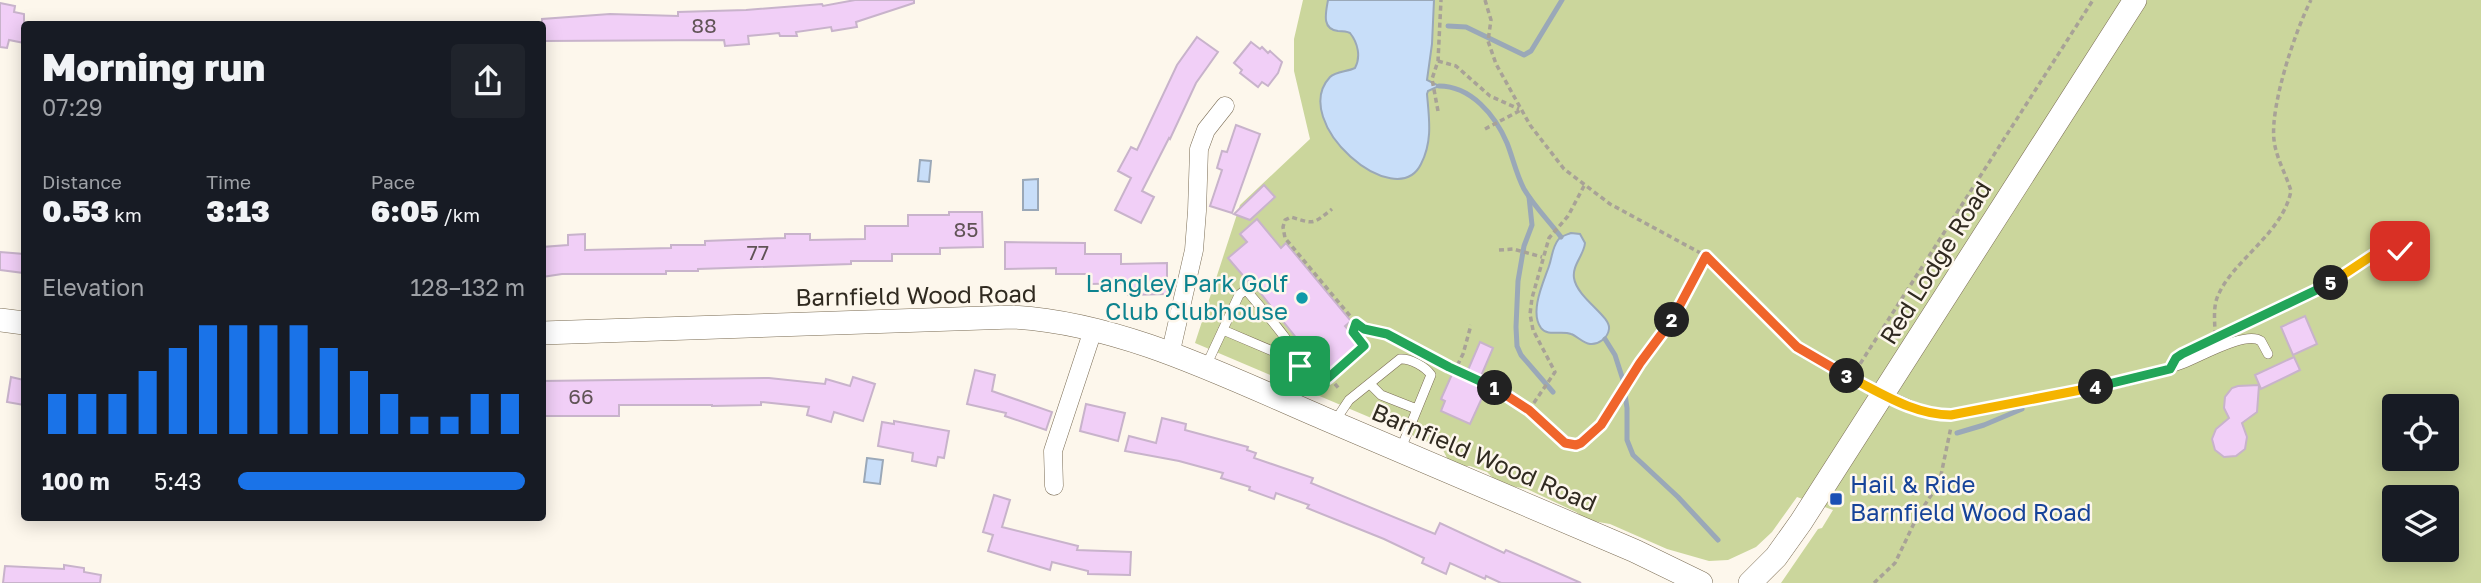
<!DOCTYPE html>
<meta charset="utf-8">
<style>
body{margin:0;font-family:"Golos Text",sans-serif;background:#20242c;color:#f1f3f6;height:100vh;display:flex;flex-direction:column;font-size:26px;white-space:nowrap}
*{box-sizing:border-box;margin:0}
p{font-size:23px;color:#9ea1a6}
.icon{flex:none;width:38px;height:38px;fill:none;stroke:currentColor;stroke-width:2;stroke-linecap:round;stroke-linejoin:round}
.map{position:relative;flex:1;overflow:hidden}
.details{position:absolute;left:21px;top:21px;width:525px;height:500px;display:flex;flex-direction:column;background:#171b24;border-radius:7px;box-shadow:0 4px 18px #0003}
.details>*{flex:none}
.controls{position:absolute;left:2382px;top:394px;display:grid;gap:14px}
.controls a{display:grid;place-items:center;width:77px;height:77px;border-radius:7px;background:#171b24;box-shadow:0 4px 18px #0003;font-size:35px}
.pin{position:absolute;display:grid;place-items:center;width:60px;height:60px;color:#fff;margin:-30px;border-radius:14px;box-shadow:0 4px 10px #0006}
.km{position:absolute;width:35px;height:35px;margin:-18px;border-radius:50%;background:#222;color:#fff;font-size:19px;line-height:35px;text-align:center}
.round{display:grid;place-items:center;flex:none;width:74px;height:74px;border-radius:7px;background:#20242c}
.head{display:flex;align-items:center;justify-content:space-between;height:119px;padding:0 21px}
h1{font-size:38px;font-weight:800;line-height:52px}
.metrics{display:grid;grid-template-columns:repeat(3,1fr);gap:10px;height:119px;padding:7px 21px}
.metrics div{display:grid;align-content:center}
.metrics b{font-size:30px;font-weight:800}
.metrics small{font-size:19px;font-weight:400}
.metrics p{font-size:19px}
.chart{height:196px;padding:14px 21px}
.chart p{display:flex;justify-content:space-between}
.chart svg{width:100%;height:126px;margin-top:7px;stroke:#1a73e8;stroke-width:6}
ul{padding:0 21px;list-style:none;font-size:23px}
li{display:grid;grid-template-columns:112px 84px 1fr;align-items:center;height:52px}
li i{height:18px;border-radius:9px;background:#1a73e8}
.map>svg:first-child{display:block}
.green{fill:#cbd69c;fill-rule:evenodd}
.water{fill:#c8def9;stroke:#9aa8b8;stroke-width:2}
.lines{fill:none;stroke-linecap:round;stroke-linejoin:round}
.stream{stroke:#9aa8b8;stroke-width:5}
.building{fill:#f1cff7;stroke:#c8b3cb;stroke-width:2}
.service-casing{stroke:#7b6d55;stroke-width:10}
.minor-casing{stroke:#7b6d55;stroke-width:19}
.tertiary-casing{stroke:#7b6d55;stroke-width:24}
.path{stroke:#a8a297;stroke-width:3.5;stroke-dasharray:5 3.5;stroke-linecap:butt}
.service{stroke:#fff;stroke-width:9}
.minor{stroke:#fff;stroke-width:18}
.tertiary{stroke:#fff;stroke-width:23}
.split-1-casing{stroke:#fff;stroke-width:14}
.split-2-casing{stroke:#fff;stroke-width:14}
.split-3-casing{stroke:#fff;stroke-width:14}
.split-4-casing{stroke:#fff;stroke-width:14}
.split-5-casing{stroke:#fff;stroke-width:14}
.split-6-casing{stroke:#fff;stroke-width:14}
.split-1{stroke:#22a559;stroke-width:9}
.split-2{stroke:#f0652b;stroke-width:9}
.split-3{stroke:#f0652b;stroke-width:9}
.split-4{stroke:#f5b400;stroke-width:9}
.split-5{stroke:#22a559;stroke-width:9}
.split-6{stroke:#f5b400;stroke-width:9}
.culture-dot{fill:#0f9aa8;stroke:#fdf7ec;stroke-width:2.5}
.transit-dot{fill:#1a4fb4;stroke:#fdf7ec;stroke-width:2.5}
.labels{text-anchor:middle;stroke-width:5;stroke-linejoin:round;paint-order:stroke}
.number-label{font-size:21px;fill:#605356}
.street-label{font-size:24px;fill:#302a20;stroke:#fdf7ec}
.culture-label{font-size:24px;fill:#0d838f;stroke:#fdf7ec;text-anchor:end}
.transit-label{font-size:24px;fill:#164399;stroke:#fdf7ec;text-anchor:start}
</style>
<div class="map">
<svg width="2481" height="583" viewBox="0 0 2481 583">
<rect width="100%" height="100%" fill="#fdf7ec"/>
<path class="green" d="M1303,0H2481V583H1781L1818,529L1822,528L1833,510L1797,497L1772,532L1756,547L1728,560L1709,561L1667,549L1610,524L1587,520L1576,512L1527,489L1499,484L1487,472L1470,466H1460L1449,462L1442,448L1195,343L1240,205L1310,139L1294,71V39ZM2394,406H2446V458H2394ZM2394,497H2446V550H2394Z"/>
<g class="water">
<path d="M1328,0H1434L1432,44L1427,80L1439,86L1428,91L1427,94C1429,118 1433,141 1421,164C1396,215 1288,122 1330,77C1336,71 1347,72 1355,68C1361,57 1358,43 1350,33C1346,31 1342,31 1338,31C1321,29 1326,12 1328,0Z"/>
<path d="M920,160L931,161L929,182L918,181Z"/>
<path d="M1038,179V210H1023V180Z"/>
<path d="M1571,233L1580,234L1585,243C1584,255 1572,265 1574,278C1577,298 1611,316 1609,329C1608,338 1598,345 1590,344C1583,343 1577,336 1571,334C1561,330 1548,337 1541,328C1529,312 1544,281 1549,266C1552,258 1552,248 1558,240C1561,236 1566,235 1571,233Z"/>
<path d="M867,458L883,460L880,484L864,482Z"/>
</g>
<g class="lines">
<g class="stream">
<path d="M1448,26L1466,27L1524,55L1531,51L1562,0"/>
<path d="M1439,86C1471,86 1495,115 1507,143C1513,158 1516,174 1524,189C1534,206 1549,221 1561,237"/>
<path d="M1529,197L1532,225L1524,246L1518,281L1516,327L1517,346L1521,355L1553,392"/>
<path d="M1605,339L1615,355L1623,380L1627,408V440L1633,455L1678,497L1718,540"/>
<path d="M1957,433L1984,425L2022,409"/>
</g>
</g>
<g class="building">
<path d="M855,0H914V3L856,22L857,27L832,31L831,27L796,32L797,36H780L779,33L748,36L749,44L725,46L724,40L542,41V19L610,14L678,16V12L746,10L822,4L823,6Z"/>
<path d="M0,3L15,6L14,12L24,14V43L9,40L7,48L0,47Z"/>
<path d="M1197,37L1218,52L1196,83L1170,139L1169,138L1142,191L1154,197L1141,223L1115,210L1131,178L1118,171L1131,147L1137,150L1177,65Z"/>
<path d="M1251,42L1260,49L1262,47L1268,53L1270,51L1282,62L1278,73L1268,86L1262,82L1258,87L1240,73L1242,70L1234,63Z"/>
<path d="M1236,125L1260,134L1232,213L1210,206L1222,170L1217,168L1222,151L1227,152Z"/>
<path d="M1264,185L1275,197L1250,220L1234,214Z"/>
<path d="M949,212H982L983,247L940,248V254H892V261H851V264L698,269V271H666V274H562L542,277V247L568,245V235L585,234V250L671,248V245H705V241L785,238V234H810V240L865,239V226H908V215H949Z"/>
<path d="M1257,219L1281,248L1286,243L1351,321L1345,326L1362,346L1326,375L1258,290L1256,291L1252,286L1228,258L1247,242L1240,234Z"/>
<path d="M1005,242L1085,243V254H1121V264L1167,263V294L1128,295V283L1091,284V274H1056V268L1005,269Z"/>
<path d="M0,252L24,254V273L0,270Z"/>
<path d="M2305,316L2317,344L2293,355L2281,327Z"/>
<path d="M1480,342L1493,348L1478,383L1487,387L1470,424L1441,411L1445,401L1441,399L1453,372L1465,377Z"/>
<path d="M2294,357L2300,370L2261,389L2255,375Z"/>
<path d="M975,370L995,375L992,391L1052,412L1046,430L1005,416L1006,413L967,404Z"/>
<path d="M11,377L24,380V405L7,402Z"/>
<path d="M853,377L875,384L863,421L834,412L831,422L807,415L809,407L761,402V405L712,406V405H619V416H542V381L769,378L825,384L826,379L850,386Z"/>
<path d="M2259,385L2257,412L2242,423L2247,437L2245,449L2236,456L2224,457L2215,450L2212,439L2216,429L2229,418L2224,408L2225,397L2232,388L2238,386Z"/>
<path d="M1086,404L1125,413L1118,441L1080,431Z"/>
<path d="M1162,418L1186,424L1185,430L1248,447L1247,450L1256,453L1254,458L1313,478L1311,483L1435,534L1440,523L1504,553L1506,550L1581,583H1501L1486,576L1485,579L1450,563L1446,574L1422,563L1424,558L1384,539L1307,508L1309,505L1276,493L1274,499L1249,490L1250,487L1221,478L1223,473L1179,461L1125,451L1129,436L1156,443Z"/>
<path d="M894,421L949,431L944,458L938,457L936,466L912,461L913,453L878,446L882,422L894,424Z"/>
<path d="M994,495L1010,500L1002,527L1078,546L1077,550L1131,552L1130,575L1088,574V571L1052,562L1050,570L988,551L993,535L983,532Z"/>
<path d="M64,565L84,568V572L101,575L100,583H3L5,566L64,569Z"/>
</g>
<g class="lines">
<defs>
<g id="service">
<path d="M1223,330L1282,355L1298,358"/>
<path d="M1206,366L1239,295L1244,291L1248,292C1259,306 1299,350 1300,364C1301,376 1292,390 1287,401"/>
<path d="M1370,384L1381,395L1414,408L1417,407"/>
<path d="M1885,394L1929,413L1951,414C2027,398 2108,392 2182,364C2199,358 2246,330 2261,341L2268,354"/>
<path d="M1335,421L1349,400L1400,359C1410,358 1426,367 1431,375L1400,451"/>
</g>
<g id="minor">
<path d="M1170,355L1194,250L1197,211L1199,149L1206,130L1225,106"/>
<path d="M1054,486L1053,451L1093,330"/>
</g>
<g id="tertiary">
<path d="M0,320L24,323"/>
<path d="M542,333L1013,317C1121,323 1225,376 1323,418C1427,463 1531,507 1635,551L1701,583"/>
<path d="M1750,583L1776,557L1801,522L2135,0"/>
</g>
</defs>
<use href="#service" class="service-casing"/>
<use href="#minor" class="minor-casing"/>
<use href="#tertiary" class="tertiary-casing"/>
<g class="path">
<path d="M1485,0L1491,20L1488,41L1496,64L1530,125L1564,169L1610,204L1706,256L1797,347L1833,369L1867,385"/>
<path d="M1438,61L1456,66L1490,96L1519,109"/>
<path d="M1438,111L1432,79L1438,61L1441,0"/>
<path d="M1485,129L1521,110"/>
<path d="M1499,250L1513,249L1542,257"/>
<path d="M1356,323L1364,329L1386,334L1408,345"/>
<path d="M2242,325L2327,285L2377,253L2393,250L2426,261"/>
<path d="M2215,335C2215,323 2213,309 2217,298C2231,261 2282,235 2291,191C2286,174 2276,158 2274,140C2270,106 2295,31 2311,0"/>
<path d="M1437,361L1455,370L1463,354L1471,325"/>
<path d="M1455,370L1510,396L1565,443L1581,444L1601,425L1641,363L1667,328L1706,256"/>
<path d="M1313,372L1331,379L1340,390"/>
<path d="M1328,378L1364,346L1353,332L1356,323L1285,238L1283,227L1285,220L1291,217C1314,224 1312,225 1332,209"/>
<path d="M1851,378L2093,0"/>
<path d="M1529,410L1555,372L1533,330L1530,314L1532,298L1549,238L1568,216L1584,186"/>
<path d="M1874,583L1895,563L1918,515L1936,488L1941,475L1951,427"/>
</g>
<use href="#service" class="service"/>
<use href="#minor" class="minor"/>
<use href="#tertiary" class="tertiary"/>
</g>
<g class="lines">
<defs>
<path id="split-1" d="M1300,366L1328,378L1364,346L1353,332L1356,323L1364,329L1387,334L1449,367L1495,388"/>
<path id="split-2" d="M1495,388L1529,410L1565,443L1576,445L1581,443L1601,425L1640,363L1672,320"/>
<path id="split-3" d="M1672,320L1706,256L1797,347L1847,376"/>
<path id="split-4" d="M1847,376C1880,392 1913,415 1951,415L2096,387"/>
<path id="split-5" d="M2096,387L2170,369L2176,358L2182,354L2331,283"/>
<path id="split-6" d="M2331,283L2376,253L2385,250L2400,251"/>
</defs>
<use href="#split-1" class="split-1-casing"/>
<use href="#split-2" class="split-2-casing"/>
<use href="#split-3" class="split-3-casing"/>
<use href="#split-4" class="split-4-casing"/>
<use href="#split-5" class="split-5-casing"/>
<use href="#split-6" class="split-6-casing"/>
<use href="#split-1" class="split-1"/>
<use href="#split-2" class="split-2"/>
<use href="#split-3" class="split-3"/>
<use href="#split-4" class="split-4"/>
<use href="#split-5" class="split-5"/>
<use href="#split-6" class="split-6"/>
</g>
<circle class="culture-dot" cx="1302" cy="298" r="7"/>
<rect class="transit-dot" x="1829" y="492" width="14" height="14" rx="3.5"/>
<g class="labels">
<g class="number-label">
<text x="704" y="33">88</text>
<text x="966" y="237">85</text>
<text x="758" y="260">77</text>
<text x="581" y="404">66</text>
</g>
<g class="street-label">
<text transform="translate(1936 263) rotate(-58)" y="8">Red Lodge Road</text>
<text transform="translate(916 296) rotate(-1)" y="8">Barnfield Wood Road</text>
<text transform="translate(1484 458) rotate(23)" y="8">Barnfield Wood Road</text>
</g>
<g class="culture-label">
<text x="1288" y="292">Langley Park Golf<tspan x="1288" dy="28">Club Clubhouse</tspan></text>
</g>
<g class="transit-label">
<text x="1850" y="493">Hail &amp; Ride<tspan x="1850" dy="28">Barnfield Wood Road</tspan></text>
</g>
</g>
</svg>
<div class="controls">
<a><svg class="icon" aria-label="locate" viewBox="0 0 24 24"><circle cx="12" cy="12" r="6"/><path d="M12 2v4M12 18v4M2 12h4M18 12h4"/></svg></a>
<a><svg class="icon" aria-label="layers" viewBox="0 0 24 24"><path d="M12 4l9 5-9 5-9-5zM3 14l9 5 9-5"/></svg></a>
</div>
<div class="pin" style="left:1300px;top:366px;background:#1e9e55"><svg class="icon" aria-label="arrive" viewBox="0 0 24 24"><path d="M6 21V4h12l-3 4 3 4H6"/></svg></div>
<div class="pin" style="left:2400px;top:251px;background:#d93025"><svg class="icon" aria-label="check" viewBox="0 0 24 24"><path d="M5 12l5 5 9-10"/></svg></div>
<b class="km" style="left:1495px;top:388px">1</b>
<b class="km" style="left:1672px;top:320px">2</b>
<b class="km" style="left:1847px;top:376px">3</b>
<b class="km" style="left:2096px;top:387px">4</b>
<b class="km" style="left:2331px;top:283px">5</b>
<section class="details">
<div class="head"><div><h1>Morning run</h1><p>07:29</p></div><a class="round"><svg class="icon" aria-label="share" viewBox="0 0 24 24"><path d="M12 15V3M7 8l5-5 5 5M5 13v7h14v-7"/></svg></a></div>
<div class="metrics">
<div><p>Distance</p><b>0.53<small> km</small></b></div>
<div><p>Time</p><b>3:13</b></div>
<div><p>Pace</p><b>6:05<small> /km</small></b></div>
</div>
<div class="chart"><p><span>Elevation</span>128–132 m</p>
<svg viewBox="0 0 160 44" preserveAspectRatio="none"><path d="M5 44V30M15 44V30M25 44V30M35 44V22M45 44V14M55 44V6M65 44V6M75 44V6M85 44V6M95 44V14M105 44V22M115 44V30M125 44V38M135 44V38M145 44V30M155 44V30"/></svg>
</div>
<ul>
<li><b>100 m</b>5:43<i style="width:100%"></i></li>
</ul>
</section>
</div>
